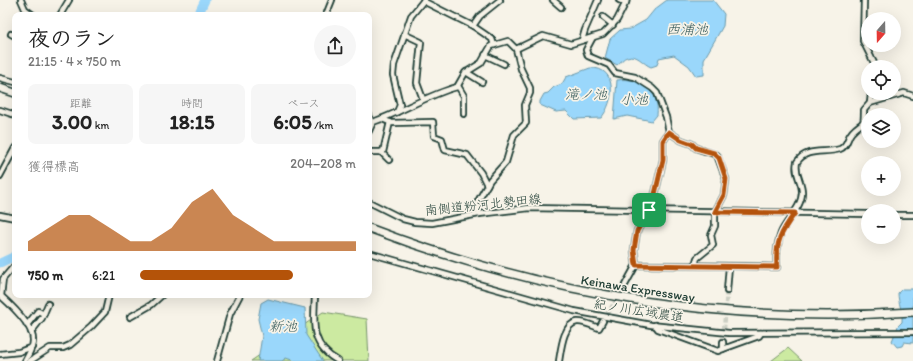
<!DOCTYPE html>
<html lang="ja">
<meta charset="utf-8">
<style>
body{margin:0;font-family:Itim,"Klee One",sans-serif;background:#f6f6f6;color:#222;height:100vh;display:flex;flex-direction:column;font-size:15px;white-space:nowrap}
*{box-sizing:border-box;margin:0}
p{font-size:13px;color:#767676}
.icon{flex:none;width:22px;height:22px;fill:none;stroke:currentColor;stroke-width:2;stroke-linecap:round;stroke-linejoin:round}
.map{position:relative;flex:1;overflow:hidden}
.sheet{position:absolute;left:12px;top:12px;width:360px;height:286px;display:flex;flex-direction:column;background:#fff;border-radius:8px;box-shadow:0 4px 16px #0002}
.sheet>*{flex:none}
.needle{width:26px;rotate:200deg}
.controls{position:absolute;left:861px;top:12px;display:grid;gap:8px}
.controls a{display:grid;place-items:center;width:40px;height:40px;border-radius:50%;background:#fff;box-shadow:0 4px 16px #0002;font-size:20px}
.pin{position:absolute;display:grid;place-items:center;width:34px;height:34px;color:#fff;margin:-17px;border-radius:8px;box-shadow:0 2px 6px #0006}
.round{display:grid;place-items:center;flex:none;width:42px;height:42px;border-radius:21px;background:#f6f6f6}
.headline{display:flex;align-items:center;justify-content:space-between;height:68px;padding:0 16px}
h1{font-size:22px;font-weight:700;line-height:30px}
.stats{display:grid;grid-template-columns:repeat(3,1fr);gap:6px;height:68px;padding:4px 16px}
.stats div{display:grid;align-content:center;border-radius:8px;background:#f6f6f6;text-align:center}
.stats b{font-size:20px;font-weight:700}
.stats small{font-size:11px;font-weight:400}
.stats p{font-size:11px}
.chart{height:112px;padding:8px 16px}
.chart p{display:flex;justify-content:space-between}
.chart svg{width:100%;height:72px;margin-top:4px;fill:#b45309;opacity:.7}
ul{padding:0 16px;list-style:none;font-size:13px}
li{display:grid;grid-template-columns:64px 48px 1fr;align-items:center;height:30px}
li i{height:10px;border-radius:5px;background:#b45309}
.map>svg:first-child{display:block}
.green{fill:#cceaa1;stroke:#76946a}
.water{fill:#9ad7fb;stroke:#6999ab}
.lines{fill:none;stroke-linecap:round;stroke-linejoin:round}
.river{stroke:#9ad7fb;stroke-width:9}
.minor-tunnel{stroke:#cccfc4;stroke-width:4.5;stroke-dasharray:4.5 2;stroke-linecap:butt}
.minor-casing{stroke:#1f3d34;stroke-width:8}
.highway-casing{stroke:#1f3d34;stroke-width:10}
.minor{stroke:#f7f3e8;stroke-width:4.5}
.highway{stroke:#f7f3e8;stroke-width:7}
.route-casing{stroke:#fff;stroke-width:8}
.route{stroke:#b45309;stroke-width:5}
.labels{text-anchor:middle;stroke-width:3.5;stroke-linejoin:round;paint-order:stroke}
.street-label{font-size:13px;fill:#1f3d34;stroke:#f7f3e8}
.water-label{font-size:14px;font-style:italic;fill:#385c5c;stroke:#f7f3e8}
</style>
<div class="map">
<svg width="913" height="361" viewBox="0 0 913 361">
<rect width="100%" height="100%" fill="#f7f3e8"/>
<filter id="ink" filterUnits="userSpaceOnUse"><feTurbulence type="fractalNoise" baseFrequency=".025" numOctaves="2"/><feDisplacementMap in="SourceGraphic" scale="8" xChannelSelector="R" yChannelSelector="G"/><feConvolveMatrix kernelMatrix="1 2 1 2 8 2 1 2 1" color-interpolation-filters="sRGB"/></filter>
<g filter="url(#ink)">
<g class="green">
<path d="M323,312L367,319L369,361H251Z"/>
<path d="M788,348L802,361H771Z"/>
</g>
<g class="water">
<path d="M667,0H713L724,14L723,26L704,59V75L696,76L689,66L674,55L659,58L657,65L651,67C643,64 637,53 627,57C623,58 621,62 617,65L605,58L610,39L620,30L630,29L646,20L655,9Z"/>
<path d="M590,68C619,67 614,103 601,118L574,119L566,111L556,112L540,105V101L544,94L548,93L554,87L562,84L566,77Z"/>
<path d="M617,80C641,77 660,90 657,115L652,121L627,116L614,119Z"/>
<path d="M902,289H913V343L904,342L902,346L897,347L892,341L898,326L902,322C903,311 898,303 898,293Z"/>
<path d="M268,299L305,308L306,335L323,361H295L286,358L282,361H258L262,336L258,319L261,303Z"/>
</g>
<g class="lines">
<g class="river">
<path d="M198,15L205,0"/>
<path d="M0,263L15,256"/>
</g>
<g class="minor-tunnel">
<path d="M604,320L625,285"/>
<path d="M723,342L727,291"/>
</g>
<defs>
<g id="minor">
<path d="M21,0L25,9L33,15"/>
<path d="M553,0L561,7"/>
<path d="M619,0L626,3"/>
<path d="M864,0L863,41L876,67"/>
<path d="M423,1L473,26"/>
<path d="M60,15L69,0"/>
<path d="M326,15L332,0"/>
<path d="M603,17L613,25"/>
<path d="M11,34L15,36"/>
<path d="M404,34L421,42L417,83L423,99"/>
<path d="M593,37L586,50L588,56L609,65L615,73L635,77L652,88L657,93L666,117L669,132L663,141V160L655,194L649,210L637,231L634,250L636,265L625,285"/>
<path d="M582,40L585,30L598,0"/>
<path d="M494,45L492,39L473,26L480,16L500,0"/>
<path d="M485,55L504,64"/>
<path d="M466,72L482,82"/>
<path d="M0,78L15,82"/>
<path d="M458,86L464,96V114"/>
<path d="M870,103L904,93L913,96"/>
<path d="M0,110L15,115"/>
<path d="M397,112L400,105L393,75L394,65L411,16L424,0"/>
<path d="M369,115L372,124"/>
<path d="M382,119L392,123L433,122L434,136L442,139L445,150L467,155L481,173L487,185"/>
<path d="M369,131L373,122C402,112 427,95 457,87L465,73L481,63L491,46L508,41L516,49L543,36L571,44L603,34L617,20L627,0"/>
<path d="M669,132L681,140L692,144L696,148L717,155L726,179L724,195L715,212V226L711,235L713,245L697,258L695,265"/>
<path d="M369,152H383L390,122"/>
<path d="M381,152L389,160"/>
<path d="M0,176L15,148"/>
<path d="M369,202L403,219L415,222L432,223L479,214L529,208L868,214"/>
<path d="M479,214L477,203L490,180L506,162L514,135L526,123L525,105L530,93V88L521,69L516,49"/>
<path d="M0,215L15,218"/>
<path d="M894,215H913"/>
<path d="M369,253L574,311L651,325L729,333L913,332"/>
<path d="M15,265L3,279L1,296C11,305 34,327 33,341C33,348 28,355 25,361"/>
<path d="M636,265L729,266L727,291"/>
<path d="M729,266L777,267C776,256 777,244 781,233C786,220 802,208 802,192C802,181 794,174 797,162C807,147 824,154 840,149C848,146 847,137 852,132C863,120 864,128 864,110L870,103L871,93"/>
<path d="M315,295C314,323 309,345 338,361"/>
<path d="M130,317L151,305L162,295"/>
<path d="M27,325L38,311L44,314"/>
<path d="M655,325L658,329L718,351L723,349V342"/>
<path d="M31,332L42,318L48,304"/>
<path d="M723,349L759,336L761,333"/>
<path d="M0,354L19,352L32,347"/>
<path d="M30,361L50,348H63L70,345L91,327L105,312L109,295"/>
<path d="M217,361L230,314L240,295"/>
<path d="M559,361C561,350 563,324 577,322C583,321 593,326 599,328L603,321"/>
</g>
<g id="highway">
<path d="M0,88L15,93"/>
<path d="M369,228C546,295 724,325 913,312"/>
</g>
</defs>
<use href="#minor" class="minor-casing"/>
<use href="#highway" class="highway-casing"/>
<use href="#minor" class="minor"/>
<use href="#highway" class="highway"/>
</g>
</g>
<g class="lines" filter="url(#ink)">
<defs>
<path id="route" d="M669,132L681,140L692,144L696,148L714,153L719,158L726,179L724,195L715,212L795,213C781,232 775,243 777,267L636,265L634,250L637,231L649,210L655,194L663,160V141Z"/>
</defs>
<use href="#route" class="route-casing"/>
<use href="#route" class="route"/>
</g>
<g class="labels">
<g class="street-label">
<text transform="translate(483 204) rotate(-6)" y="5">南側道粉河北勢田線</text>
<text transform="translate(638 288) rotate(9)" y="5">Keinawa Expressway</text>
<text transform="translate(639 310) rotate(9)" y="5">紀ノ川広域農道</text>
</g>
<g class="water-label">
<text x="687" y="34">西浦池</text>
<text x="586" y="99">滝ノ池</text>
<text x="634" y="104">小池</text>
<text x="283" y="331">新池</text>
</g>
</g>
</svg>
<div class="controls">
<a><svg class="needle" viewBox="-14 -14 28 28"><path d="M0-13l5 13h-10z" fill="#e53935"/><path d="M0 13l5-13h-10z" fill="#767676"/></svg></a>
<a><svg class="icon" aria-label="locate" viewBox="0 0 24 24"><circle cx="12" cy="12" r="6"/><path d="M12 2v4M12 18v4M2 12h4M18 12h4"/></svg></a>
<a><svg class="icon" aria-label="layers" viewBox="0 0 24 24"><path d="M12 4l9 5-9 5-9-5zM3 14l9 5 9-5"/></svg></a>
<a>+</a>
<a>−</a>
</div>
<div class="pin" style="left:649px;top:210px;background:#1e9e55"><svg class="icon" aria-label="arrive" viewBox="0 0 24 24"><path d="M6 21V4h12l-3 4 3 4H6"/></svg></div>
<section class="sheet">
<div class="headline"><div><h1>夜のラン</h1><p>21:15 · 4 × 750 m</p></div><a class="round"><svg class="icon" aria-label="share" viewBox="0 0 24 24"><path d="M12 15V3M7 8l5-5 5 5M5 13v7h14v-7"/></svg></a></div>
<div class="stats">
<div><p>距離</p><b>3.00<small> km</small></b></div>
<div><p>時間</p><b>18:15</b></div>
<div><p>ペース</p><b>6:05<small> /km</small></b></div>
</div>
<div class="chart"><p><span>獲得標高</span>204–208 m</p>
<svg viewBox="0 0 160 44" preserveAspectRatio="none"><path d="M0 44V38L10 30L20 22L30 22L40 30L50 38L60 38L70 30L80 14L90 6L100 22L110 30L120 38L130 38L140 38L150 38L160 38V44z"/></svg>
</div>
<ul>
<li><b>750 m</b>6:21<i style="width:71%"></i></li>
</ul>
</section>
</div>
